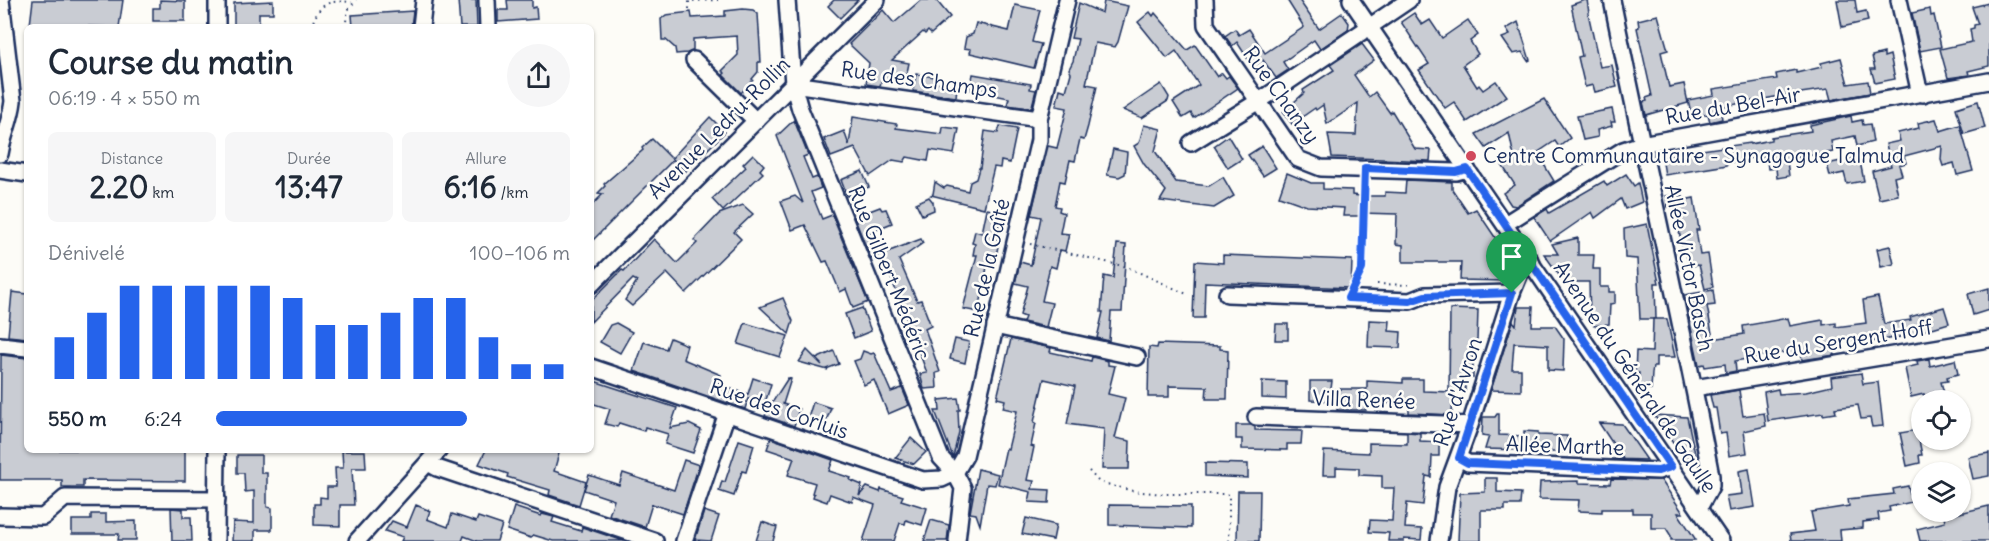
<!DOCTYPE html>
<html lang="fr">
<meta charset="utf-8">
<style>
body{margin:0;font-family:Delius,sans-serif;background:#f6f6f7;color:#1f2937;height:100vh;display:flex;flex-direction:column;font-size:22px;white-space:nowrap}
*{box-sizing:border-box;margin:0}
p{font-size:20px;color:#747a83}
.icon{flex:none;width:33px;height:33px;fill:none;stroke:currentColor;stroke-width:2;stroke-linecap:round;stroke-linejoin:round}
.map{position:relative;flex:1;overflow:hidden}
.drawer{position:absolute;left:24px;top:24px;width:570px;height:429px;display:flex;flex-direction:column;background:#fff;border-radius:9px;box-shadow:0 2px 4px #0004}
.drawer>*{flex:none}
.buttons{position:absolute;left:1911px;top:390px;display:grid;gap:12px}
.buttons a{display:grid;place-items:center;width:60px;height:60px;border-radius:50%;background:#fff;box-shadow:0 2px 4px #0004;font-size:30px}
.pin{position:absolute;display:grid;place-items:center;width:51px;height:51px;color:#fff;margin:-62px -26px;border-radius:50% 50% 50% 0;rotate:-45deg;box-shadow:0 0 6px #0007}
.pin .icon{rotate:45deg}
.round{display:grid;place-items:center;flex:none;width:63px;height:63px;border-radius:32px;background:#f6f6f7}
.headline{display:flex;align-items:center;justify-content:space-between;height:102px;padding:0 24px}
h1{font-size:33px;font-weight:700;line-height:45px}
.stats{display:grid;grid-template-columns:repeat(3,1fr);gap:9px;height:102px;padding:6px 24px}
.stats div{display:grid;align-content:center;border-radius:9px;background:#f6f6f7;text-align:center}
.stats b{font-size:30px;font-weight:700}
.stats small{font-size:16px;font-weight:400}
.stats p{font-size:16px}
.chart{height:168px;padding:12px 24px}
.chart p{display:flex;justify-content:space-between}
.chart svg{width:100%;height:108px;margin-top:6px;stroke:#2563eb;stroke-width:6}
ul{padding:0 24px;list-style:none;font-size:20px}
li{display:grid;grid-template-columns:96px 72px 1fr;align-items:center;height:45px}
li i{height:15px;border-radius:8px;background:#2563eb}
.map>svg:first-child{display:block}
.building{fill:#c9ccd3;stroke:#1b2f5e;stroke-width:1.5}
.lines{fill:none;stroke-linecap:round;stroke-linejoin:round}
.minor-casing{stroke:#1b2f5e;stroke-width:20}
.path{stroke:#1b2f5e;stroke-width:2;stroke-dasharray:1.5 4.5;stroke-linecap:butt}
.minor{stroke:#fdfcf7;stroke-width:15}
.route-casing{stroke:#fff;stroke-width:12}
.route{stroke:#2563eb;stroke-width:8}
.poi-dot{fill:#d1495b;stroke:#fdfcf7;stroke-width:2}
.labels{text-anchor:middle;stroke-width:5;stroke-linejoin:round;paint-order:stroke}
.street-label{font-size:21px;fill:#1b2f5e;stroke:#fdfcf7}
.poi-label{font-size:21px;fill:#1b2f5e;stroke:#fdfcf7;text-anchor:start}
</style>
<div class="map">
<svg width="1989" height="541" viewBox="0 0 1989 541">
<rect width="100%" height="100%" fill="#fdfcf7"/>
<filter id="ink" filterUnits="userSpaceOnUse"><feTurbulence type="fractalNoise" baseFrequency=".0167" numOctaves="2"/><feDisplacementMap in="SourceGraphic" scale="12" xChannelSelector="R" yChannelSelector="G"/><feConvolveMatrix kernelMatrix="1 2 1 2 8 2 1 2 1" color-interpolation-filters="sRGB"/></filter>
<g filter="url(#ink)">
<g class="building">
<path d="M33,0H123L119,27L30,25Z"/>
<path d="M160,0L185,1V21H153V8H160Z"/>
<path d="M458,0H476L477,27H460Z"/>
<path d="M507,0H532V8L536,7L537,19L498,22V10H508Z"/>
<path d="M834,0H858L840,18L828,6Z"/>
<path d="M921,0H936L950,17L931,34L928,31L925,34L923,32L892,60L909,63L905,82L882,78L880,86L866,84L869,63L849,44L883,10L894,23Z"/>
<path d="M1287,0H1299L1319,29L1342,13L1349,23L1348,30L1320,49L1314,40L1283,62L1288,70L1276,78L1263,60L1253,67L1237,42L1232,46L1225,36L1235,29L1239,35L1249,29L1265,53L1304,27Z"/>
<path d="M1585,0H1587L1589,13H1588L1600,67L1612,65L1617,87L1595,92L1593,85L1585,87L1578,57L1582,56L1571,5Z"/>
<path d="M1837,0H1855L1857,13L1866,11L1868,21L1842,27Z"/>
<path d="M273,1V13H259V27H234V3Z"/>
<path d="M1104,1L1128,6L1118,42L1115,47L1095,43L1086,84L1097,86L1088,126L1084,140L1080,139L1075,161L1070,160L1065,182L1060,181L1055,206L1060,207L1059,211L1064,213L1060,233L1069,234L1065,251L1060,250L1056,268L1050,266L1042,301L1052,303L1046,327L1023,322L1025,317L1020,315L1028,286L1015,283L1020,262L1031,265L1041,217L1031,215L1048,146L1057,148L1067,108L1056,106L1060,89L1066,91L1071,73L1069,69L1073,61L1078,39L1071,38L1079,3L1102,13Z"/>
<path d="M1989,3V66L1968,71L1969,75L1948,78L1940,49L1972,42L1970,29L1974,28V25L1978,24L1972,7Z"/>
<path d="M1015,5L1040,10L1032,42L1041,44L1034,68L970,53L971,49L964,48L966,37L973,34L976,23L1009,31Z"/>
<path d="M743,9L753,10L758,14L761,62H758V72L752,79L753,80L741,93L723,75L725,73L722,71L738,55L737,36L693,39V51L687,53L676,54L675,48L666,40H662L661,19L666,15L691,12L692,18L725,16V11Z"/>
<path d="M1930,9L1931,16L1934,15L1941,47L1920,51L1912,13Z"/>
<path d="M413,11L411,27H353L352,15Z"/>
<path d="M1150,12L1153,16L1155,13L1187,50L1195,45L1217,77L1222,73L1226,78L1229,76L1238,88L1194,118L1191,113L1183,118L1173,102L1199,85L1176,51L1167,58L1138,22Z"/>
<path d="M1414,13L1422,25L1430,20L1442,38L1468,20L1478,35L1470,41L1478,54L1463,65L1477,87L1479,85L1483,90L1496,81L1507,96L1467,122L1454,102L1445,108L1419,70L1429,64L1401,22Z"/>
<path d="M1658,15L1668,50L1661,52L1669,87L1684,84L1688,103L1646,115L1643,102L1647,101L1646,98L1652,96L1637,28L1639,27L1638,20Z"/>
<path d="M1518,22L1530,60L1528,61L1522,52L1513,54L1502,38L1510,35L1506,29Z"/>
<path d="M1362,44L1374,60L1354,75L1369,97L1375,92L1390,113L1392,111L1415,149L1431,150L1430,161L1332,157L1328,134L1356,135L1358,103L1327,124L1323,105L1316,110L1315,108L1292,124L1283,112L1304,93L1303,90L1334,70L1330,65Z"/>
<path d="M1884,53V57L1890,55L1895,79L1875,83L1871,69H1875L1872,56Z"/>
<path d="M1841,58L1848,84L1868,81L1870,93L1831,100L1828,89L1780,96L1720,107L1722,119L1710,122L1708,114L1692,117L1688,100L1714,95L1713,89L1777,79L1776,74L1796,70V73L1822,67L1821,63Z"/>
<path d="M916,74L935,77L934,82L957,86L956,97L913,91Z"/>
<path d="M973,74L1031,84L1030,89L1036,90L1032,106L1029,108L1007,105L1009,98L970,90Z"/>
<path d="M1161,84L1169,97L1168,101L1142,118L1123,110Z"/>
<path d="M1544,99L1570,138L1559,147L1555,141L1537,153L1554,181L1516,206L1511,205L1503,193L1515,185L1502,165L1514,157L1509,133L1486,148L1476,134Z"/>
<path d="M1978,101L1985,128L1964,134L1956,108Z"/>
<path d="M1612,109L1615,122H1611L1612,126L1597,130L1598,137L1583,140L1577,116Z"/>
<path d="M1851,116L1852,122L1862,120L1863,125L1870,124L1873,142L1857,146L1855,136L1831,141L1833,152L1798,157L1799,159L1787,161L1789,176L1777,178L1776,168L1768,169L1767,161L1764,162L1763,156L1727,163V165L1665,175L1662,157L1681,153L1750,143V144L1771,140V137L1811,131L1810,125Z"/>
<path d="M710,117L725,132L685,172L672,158Z"/>
<path d="M853,117L897,124L896,128L942,134L943,127L959,129L954,154L930,150L928,161L907,157L904,162L893,160L870,176L855,148L831,157L824,139L844,131L849,145Z"/>
<path d="M1936,119L1940,131L1960,125L1973,171L1957,175L1954,163L1943,166L1941,160L1942,146L1904,156L1906,163L1899,165L1902,175L1894,177L1898,195L1879,199L1872,171L1891,166L1886,144L1900,141L1898,133L1919,128L1918,123Z"/>
<path d="M794,120L808,155L803,157L812,179L817,177L821,188L811,192L822,219L832,215L868,302L853,308L846,289L840,292L827,261L823,262L805,225L792,230L781,201L795,196L803,203L777,136Z"/>
<path d="M1144,125L1161,129L1155,151L1176,182L1209,186L1223,177L1234,196L1214,208L1160,201L1166,191L1144,164L1134,146L1139,143Z"/>
<path d="M1000,126L1017,129L1010,163L1001,161L1000,168L994,167L984,208L931,195L933,194L935,182L944,188L947,186L968,191L970,182L976,179L979,168H980L985,131L998,133Z"/>
<path d="M1228,136L1242,159L1228,168L1214,146Z"/>
<path d="M652,139L673,160L591,242V206L603,194L598,193L605,186L604,184L643,150L642,148Z"/>
<path d="M1262,146L1276,168L1263,176L1248,155Z"/>
<path d="M1113,149L1127,152L1125,174L1119,177L1107,175Z"/>
<path d="M753,154L764,165L760,170L763,173L723,211L712,199L746,167L743,164Z"/>
<path d="M1859,157L1864,181L1847,184L1844,173L1830,176L1827,164Z"/>
<path d="M862,171L869,187L847,196L841,180Z"/>
<path d="M1287,173L1311,183H1323V189L1352,190V195L1360,196H1385V192L1405,193L1406,180L1452,182V189L1468,213L1476,209L1505,252V281L1460,280L1461,262H1403V245L1396,244L1397,214L1360,213V216H1343L1344,208L1307,206L1279,196Z"/>
<path d="M1626,174L1634,186L1638,183L1642,202L1625,209L1621,199L1595,218L1592,212L1550,241L1534,217L1547,209L1549,213L1604,181L1607,186Z"/>
<path d="M1678,194V197L1683,196L1684,200L1694,198L1699,230H1696L1700,255L1708,254L1713,287L1705,289L1699,265L1689,266L1684,246H1682L1674,206L1668,207L1666,196Z"/>
<path d="M929,197L933,202L934,210L922,215L916,203Z"/>
<path d="M743,205L753,214L734,232L741,239L686,293L667,273L632,306L625,300L637,281L633,279L591,322V301L622,270L624,271L654,239L677,263L697,243L694,240L719,214Z"/>
<path d="M880,207L882,210L886,209L892,223L870,232L878,256L871,259L854,217Z"/>
<path d="M987,209L1002,212L996,239L999,240L995,263L988,261L979,312L963,309L977,255H973L975,244L972,243L975,231L982,233Z"/>
<path d="M1647,224L1659,283H1655L1656,319H1640L1637,259L1625,258L1624,229Z"/>
<path d="M1578,238V255H1594L1593,269H1600V287H1609V292H1615V303L1610,304L1609,324L1594,326L1590,320L1589,282H1564L1544,254H1558L1552,244Z"/>
<path d="M921,239L923,243L899,260L917,301L921,300L931,326L925,329L940,372L936,373L937,388L924,389L920,374L927,373L882,254Z"/>
<path d="M1117,244L1126,245L1122,312H1111L1109,341L1097,338L1103,312H1101L1104,276L1113,278Z"/>
<path d="M1890,246L1894,264L1881,267L1877,249Z"/>
<path d="M1223,255L1352,260L1351,288L1205,282L1204,318H1193L1195,261L1223,263Z"/>
<path d="M1989,288V310L1973,315L1968,294Z"/>
<path d="M1713,290L1715,305L1707,306L1713,339L1744,334L1743,326L1788,318L1790,326L1823,320V325L1836,323V327L1866,323L1863,300L1878,297L1884,324L1911,320L1910,317L1944,307L1949,323L1906,336L1882,340L1861,344V339L1833,343L1835,355L1802,360L1801,355H1787L1786,352L1735,361L1736,371L1726,373L1725,364L1705,367L1704,364L1699,365L1684,295Z"/>
<path d="M12,292L27,294V338L8,336Z"/>
<path d="M783,298L793,321L789,334L760,307Z"/>
<path d="M1518,307H1533L1532,326H1555L1564,339L1563,371L1548,370V345L1514,343L1512,369H1521V391L1491,390L1513,321L1516,325Z"/>
<path d="M862,308L871,331L854,338L845,314Z"/>
<path d="M1450,309L1478,310L1477,341H1473V378H1465V392L1449,391Z"/>
<path d="M1653,319H1667L1675,357H1656V367H1653L1652,373L1651,389H1638L1639,373H1635L1636,351L1652,352Z"/>
<path d="M1369,320L1390,321L1389,331L1401,332L1400,348L1368,347Z"/>
<path d="M616,323L632,332L620,353L600,342L610,325Z"/>
<path d="M745,323L788,336L780,357L738,344Z"/>
<path d="M1276,324H1288V340H1275Z"/>
<path d="M670,338L687,345L683,359L721,375L718,385L748,394L753,378L771,384L765,403L748,399L745,409L634,371L644,342L666,349Z"/>
<path d="M955,339L969,342L965,363L950,359Z"/>
<path d="M1011,339L1051,348L1050,352L1091,361L1092,357L1108,361V365L1115,366L1108,394L1125,398L1115,438L1130,441L1129,469H1102L1104,429L1067,424L1075,386L1044,379L1034,422L1036,423L1031,446L1034,447L1027,480L1034,481L1032,489L1050,490L1049,503L1029,502L1031,492L998,484L1006,448L1008,449L1017,411L1003,408L1005,400L997,398Z"/>
<path d="M1158,344L1220,346V349L1228,350L1227,399H1206L1207,387L1169,386V397H1148L1149,347L1157,348Z"/>
<path d="M807,350L822,365L816,359L834,351L839,364L826,369L828,370L799,362Z"/>
<path d="M863,351L871,354L874,353L891,392L902,388L909,405L888,414L874,380L864,385L854,361L860,359Z"/>
<path d="M1,355L27,358V450H185V481L83,480V487H62V480H0Z"/>
<path d="M1929,359L1930,366L1955,360L1958,374L1947,377L1948,381L1941,382L1944,393L1925,397L1924,394L1911,397L1905,368L1918,365L1917,361Z"/>
<path d="M1861,373L1863,384L1878,382L1883,426L1872,427L1870,418L1861,419L1858,405L1835,408L1836,413L1823,415V413L1768,421L1764,392L1778,389L1779,394L1806,392L1832,386L1831,377Z"/>
<path d="M788,378L791,379L783,404L799,409L794,426L765,416L768,409Z"/>
<path d="M1403,379H1423V391L1453,392L1452,415L1409,413V403L1366,404V410H1337V401L1310,400V381H1332L1331,389H1367V381L1403,383Z"/>
<path d="M591,380L677,408L670,428L689,424L701,430L693,453L665,444L668,434L645,427L644,431L619,423L617,427L605,424L610,409L591,403Z"/>
<path d="M1262,381L1286,382V399L1262,398Z"/>
<path d="M1739,390L1743,416L1764,413L1766,426L1744,431L1747,453L1729,456L1726,433L1720,434L1716,408H1713L1710,395Z"/>
<path d="M958,398L960,410H958L959,432L953,457L935,411H940L939,400Z"/>
<path d="M813,402L831,408L825,424L808,418Z"/>
<path d="M1497,414H1499V435L1524,436V431L1538,432V435L1567,436L1566,452H1523V450L1485,449L1489,436L1482,435L1483,417H1495Z"/>
<path d="M1654,415L1687,417L1696,458L1687,462Z"/>
<path d="M1599,423L1622,424L1647,460L1611,459H1623Z"/>
<path d="M1236,425H1251L1255,427V430L1302,431L1301,444H1287V450L1242,449V439H1236Z"/>
<path d="M1917,430L1922,455H1919L1920,463L1907,466L1900,433Z"/>
<path d="M1407,432L1420,433V441L1439,442V456H1432L1431,477L1426,476L1423,505L1407,503L1405,528L1422,529L1421,540L1404,539V541H1388L1389,533L1369,532L1370,520L1392,521L1394,488H1382V476L1359,475V468L1336,467V475H1323L1324,451L1369,453V443L1407,444Z"/>
<path d="M771,438L833,460L829,471L851,478L850,480L862,485L859,496L867,487L880,492L881,489L903,496L901,500L927,508L922,525L906,520L905,524L900,523L894,541H863L875,505L853,497L852,502L830,494L827,502L813,497L814,494L812,493L815,483L788,475L794,458L767,449Z"/>
<path d="M911,438L926,452L914,464L895,458Z"/>
<path d="M739,440L754,445L746,472L742,471L734,496L719,491L722,481L725,482Z"/>
<path d="M486,450H560L554,471L586,482L579,505L549,495L550,490L507,477L508,474L479,464Z"/>
<path d="M342,451H365L366,468H352L354,505H340V526L314,525V504H320V497L327,498V487H336L335,468H343Z"/>
<path d="M1989,453V476L1973,479L1968,457Z"/>
<path d="M237,455H261V473H267V507L272,508V530H255V541H232L233,522L254,523V491L245,492L244,473H237Z"/>
<path d="M684,460L699,465L683,514L652,504L645,527L609,515L614,500L584,490L589,475L619,485L623,473L674,490Z"/>
<path d="M1205,463L1248,464V478L1205,476Z"/>
<path d="M978,469L998,474L995,485L987,484L980,525L976,514L970,513Z"/>
<path d="M1749,469L1755,507L1729,511L1726,496L1742,494L1739,471Z"/>
<path d="M1485,478H1497V492L1521,493L1520,505H1505V510H1481V541H1458L1460,493L1485,492Z"/>
<path d="M1611,479L1661,480L1683,513H1678L1696,540H1671V536L1666,528H1651V513H1633V509H1602V512L1578,511L1579,500L1539,499L1540,482L1579,481V483L1610,484Z"/>
<path d="M1908,486L1912,502L1889,507L1890,511L1878,513L1879,520L1863,522V528L1840,530L1841,541H1791L1790,534L1815,531L1811,512L1849,506L1848,499L1894,494L1893,489Z"/>
<path d="M1238,491H1260L1259,541H1237Z"/>
<path d="M416,505L430,511L427,519L448,527L452,514L476,522L478,517L502,525L497,541H477L464,536L462,541H401L403,537L385,531L392,521L407,527Z"/>
<path d="M1109,505L1191,506V528L1109,525Z"/>
<path d="M1989,506V541H1920L1917,529L1945,522L1943,512H1955L1956,514Z"/>
<path d="M514,507L541,516L542,514L554,517L552,522L581,531L582,527L624,541H553L533,535L531,538L507,530Z"/>
<path d="M171,508L183,509V517H191L192,541H172Z"/>
<path d="M704,511L719,516L711,541L695,540Z"/>
<path d="M91,514H106V522L136,521V540H118L119,534H72V520H91Z"/>
<path d="M1026,518L1056,525L1053,540L1022,534Z"/>
<path d="M931,520L949,525L947,541H924Z"/>
<path d="M762,522L777,527L773,541H756Z"/>
</g>
<g class="lines">
<defs>
<g id="minor">
<path d="M217,0V27"/>
<path d="M487,0L488,27"/>
<path d="M787,0L793,84L800,109L941,458L955,473L963,488L957,541"/>
<path d="M1205,0L1206,25L1298,159L1321,168L1456,172L1467,169"/>
<path d="M1351,0L1721,541"/>
<path d="M1612,0C1644,159 1681,317 1711,476V486L1699,508"/>
<path d="M1899,0L1918,85L1923,94"/>
<path d="M421,27L424,0"/>
<path d="M694,60L756,121"/>
<path d="M793,84L1039,119"/>
<path d="M1191,143L1270,94L1409,0"/>
<path d="M0,154C3,135 11,120 13,101L1,0"/>
<path d="M0,170L27,174"/>
<path d="M1505,224L1623,150L1641,144L1989,81"/>
<path d="M591,285L877,0"/>
<path d="M1227,294L1410,301L1425,295L1512,293"/>
<path d="M995,326L1137,357"/>
<path d="M0,345L27,348"/>
<path d="M591,367L923,480L942,479L955,473"/>
<path d="M1694,388L1989,339"/>
<path d="M1256,417L1470,425"/>
<path d="M1459,458L1468,463L1658,471L1671,467"/>
<path d="M428,463L437,468L655,541"/>
<path d="M955,473L965,456L1039,140V119L1067,0"/>
<path d="M0,516L43,517L65,498L217,499"/>
<path d="M216,541L217,450"/>
<path d="M357,541L439,450"/>
<path d="M684,541L727,413"/>
<path d="M1439,541L1447,487L1470,425L1512,293L1521,271L1530,260"/>
</g>
</defs>
<use href="#minor" class="minor-casing"/>
<g class="path">
<path d="M689,9V1L718,0"/>
<path d="M311,27C320,3 326,0 352,2"/>
<path d="M345,27L348,10L356,0"/>
<path d="M1030,244L1127,267L1189,295"/>
<path d="M1377,284L1411,285"/>
<path d="M1355,286L1362,269L1365,185"/>
<path d="M1089,471L1099,482L1133,491L1163,494H1229V541"/>
</g>
<use href="#minor" class="minor"/>
</g>
</g>
<g class="lines" filter="url(#ink)">
<defs>
<path id="route" d="M1365,168L1456,172L1467,169L1671,467L1658,471L1468,463L1459,458L1512,293L1425,296L1410,301L1348,298L1362,269Z"/>
</defs>
<use href="#route" class="route-casing"/>
<use href="#route" class="route"/>
</g>
<circle class="poi-dot" cx="1471" cy="156" r="6"/>
<g class="labels">
<g class="street-label">
<text transform="translate(919 80) rotate(8)" y="7">Rue des Champs</text>
<text transform="translate(1281 95) rotate(54)" y="7">Rue Chanzy</text>
<text transform="translate(1733 106) rotate(-10)" y="7">Rue du Bel-Air</text>
<text transform="translate(719 128) rotate(-45)" y="7">Avenue Ledru-Rollin</text>
<text transform="translate(987 268) rotate(-77)" y="7">Rue de la Gaîté</text>
<text transform="translate(1689 268) rotate(78)" y="7">Allée Victor Basch</text>
<text transform="translate(889 273) rotate(68)" y="7">Rue Gilbert Médéric</text>
<text transform="translate(1838 342) rotate(-9)" y="7">Rue du Sergent Hoff</text>
<text transform="translate(1635 377) rotate(56)" y="7">Avenue du Général de Gaulle</text>
<text transform="translate(1458 392) rotate(-72)" y="7">Rue d'Avron</text>
<text transform="translate(1364 400) rotate(2)" y="7">Villa Renée</text>
<text transform="translate(779 409) rotate(19)" y="7">Rue des Corluis</text>
<text transform="translate(1565 446) rotate(2)" y="7">Allée Marthe</text>
</g>
<g class="poi-label">
<text x="1483" y="163">Centre Communautaire - Synagogue Talmud</text>
</g>
</g>
</svg>
<div class="buttons">
<a><svg class="icon" aria-label="locate" viewBox="0 0 24 24"><circle cx="12" cy="12" r="6"/><path d="M12 2v4M12 18v4M2 12h4M18 12h4"/></svg></a>
<a><svg class="icon" aria-label="layers" viewBox="0 0 24 24"><path d="M12 4l9 5-9 5-9-5zM3 14l9 5 9-5"/></svg></a>
</div>
<div class="pin" style="left:1512px;top:293px;background:#1e9e55"><svg class="icon" aria-label="arrive" viewBox="0 0 24 24"><path d="M6 21V4h12l-3 4 3 4H6"/></svg></div>
<section class="drawer">
<div class="headline"><div><h1>Course du matin</h1><p>06:19 · 4 × 550 m</p></div><a class="round"><svg class="icon" aria-label="share" viewBox="0 0 24 24"><path d="M12 15V3M7 8l5-5 5 5M5 13v7h14v-7"/></svg></a></div>
<div class="stats">
<div><p>Distance</p><b>2.20<small> km</small></b></div>
<div><p>Durée</p><b>13:47</b></div>
<div><p>Allure</p><b>6:16<small> /km</small></b></div>
</div>
<div class="chart"><p><span>Dénivelé</span>100–106 m</p>
<svg viewBox="0 0 160 44" preserveAspectRatio="none"><path d="M5 44V27M15 44V17M25 44V6M35 44V6M45 44V6M55 44V6M65 44V6M75 44V11M85 44V22M95 44V22M105 44V17M115 44V11M125 44V11M135 44V27M145 44V38M155 44V38"/></svg>
</div>
<ul>
<li><b>550 m</b>6:24<i style="width:71%"></i></li>
</ul>
</section>
</div>
